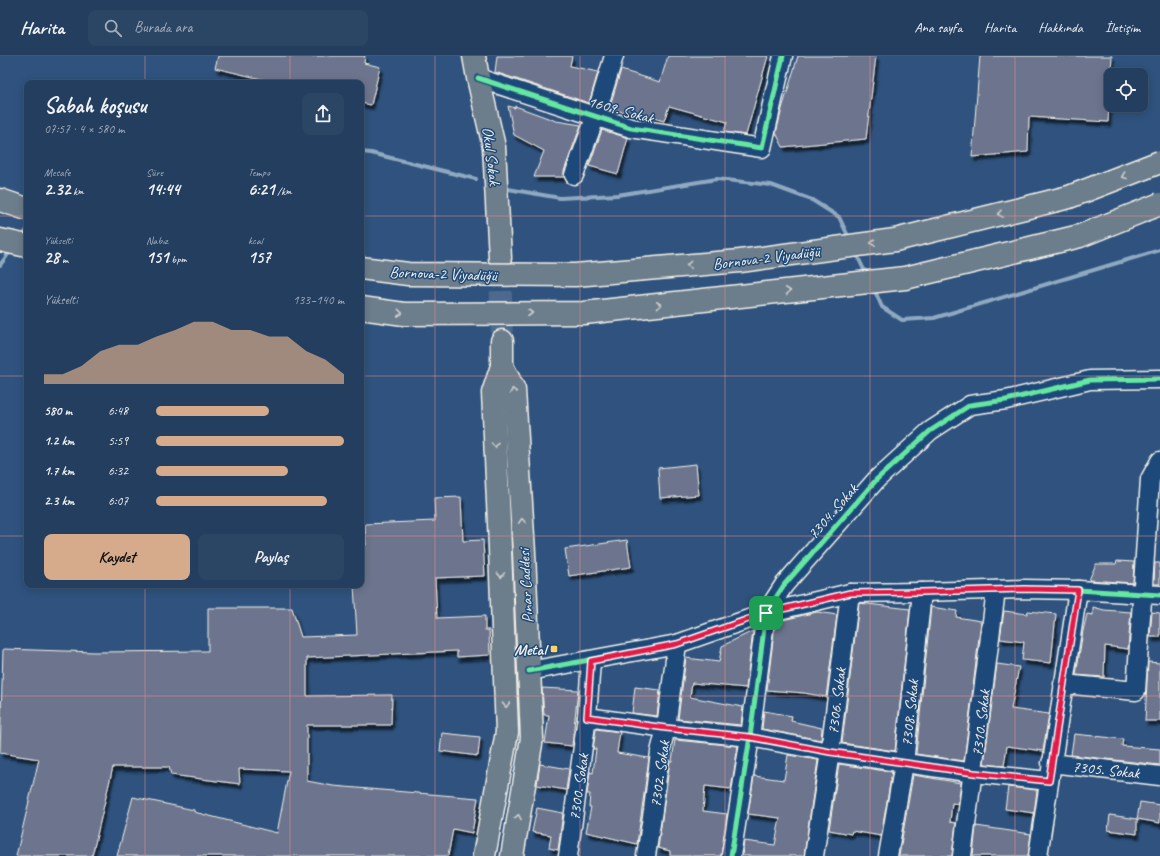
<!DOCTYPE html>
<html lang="tr">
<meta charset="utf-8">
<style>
body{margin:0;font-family:Caveat,sans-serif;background:#2b4564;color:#f1f3f6;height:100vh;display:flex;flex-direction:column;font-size:15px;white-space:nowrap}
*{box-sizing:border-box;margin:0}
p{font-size:13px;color:#a3aebc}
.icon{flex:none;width:22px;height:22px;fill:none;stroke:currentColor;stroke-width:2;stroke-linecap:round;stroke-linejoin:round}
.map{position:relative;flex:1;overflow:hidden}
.side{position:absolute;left:24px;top:24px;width:340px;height:508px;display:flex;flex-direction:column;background:#233e5e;border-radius:8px;box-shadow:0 2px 10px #0003,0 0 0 1px #405773}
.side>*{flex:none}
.controls{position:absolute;left:1104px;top:12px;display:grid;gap:8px}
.controls a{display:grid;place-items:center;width:44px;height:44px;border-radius:8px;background:#233e5e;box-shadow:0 2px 10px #0003,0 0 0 1px #405773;font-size:20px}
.pin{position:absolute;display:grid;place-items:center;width:34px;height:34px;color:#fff;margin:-17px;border-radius:8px;box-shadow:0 2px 6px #0006}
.round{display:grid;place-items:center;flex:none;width:42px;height:42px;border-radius:8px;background:#2b4564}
.headline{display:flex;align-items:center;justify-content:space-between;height:68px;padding:0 20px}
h1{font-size:22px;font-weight:800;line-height:30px}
.stats{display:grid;grid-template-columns:repeat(3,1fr);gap:6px;height:68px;padding:4px 20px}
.stats div{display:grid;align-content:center}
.stats b{font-size:17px;font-weight:800}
.stats small{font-size:11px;font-weight:400}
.stats p{font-size:11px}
.chart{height:112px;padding:8px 20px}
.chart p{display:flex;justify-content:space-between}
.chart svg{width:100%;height:72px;margin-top:4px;fill:#d6ab8b;opacity:.7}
.button{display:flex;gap:8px;margin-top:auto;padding:8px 20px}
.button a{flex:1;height:46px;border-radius:8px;background:#d6ab8b;color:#111;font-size:16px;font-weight:800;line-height:46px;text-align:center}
.button a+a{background:#2b4564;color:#f1f3f6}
ul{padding:0 20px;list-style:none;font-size:13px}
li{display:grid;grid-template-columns:64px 48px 1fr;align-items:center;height:30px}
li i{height:10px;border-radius:5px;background:#d6ab8b}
header{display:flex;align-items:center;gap:24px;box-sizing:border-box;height:56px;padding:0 20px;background:#233e5e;border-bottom:1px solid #405773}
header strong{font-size:19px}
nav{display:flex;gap:22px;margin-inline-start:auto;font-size:14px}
.search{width:280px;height:36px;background:#2b4564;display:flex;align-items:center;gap:10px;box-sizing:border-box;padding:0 14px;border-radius:8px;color:#a3aebc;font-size:15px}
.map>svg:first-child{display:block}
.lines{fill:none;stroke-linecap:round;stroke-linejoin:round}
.stream{stroke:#90a9c2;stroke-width:4}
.building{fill:#6d758e;stroke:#f4f1e8;filter:url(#shadow)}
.major-tunnel{stroke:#4d6b8e;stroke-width:22;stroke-dasharray:22 11;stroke-linecap:butt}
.minor-casing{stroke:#f4f1e8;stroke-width:21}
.major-casing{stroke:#f4f1e8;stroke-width:25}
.highway-casing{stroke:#f4f1e8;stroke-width:25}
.minor{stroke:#1f4a7a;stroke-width:18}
.major{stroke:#6c7d8c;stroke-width:22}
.highway{stroke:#6c7d8c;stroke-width:22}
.highway-bridge-casing{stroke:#f4f1e8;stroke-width:25;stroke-linecap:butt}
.highway-bridge{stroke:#6c7d8c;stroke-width:22}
.cycleway-casing{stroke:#1f4a7a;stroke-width:8}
.cycleway{stroke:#66e7a1;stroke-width:5}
.oneway{stroke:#cbcecc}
.route-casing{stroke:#fff;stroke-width:8}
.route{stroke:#e11d48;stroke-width:5}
.grid{fill:none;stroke:#e58c88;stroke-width:1;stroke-opacity:0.55}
.poi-dot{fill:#ffd166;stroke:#1f4a7a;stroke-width:1.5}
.labels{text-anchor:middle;stroke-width:3;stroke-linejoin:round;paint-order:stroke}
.street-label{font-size:16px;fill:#f4f1e8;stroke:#1f4a7a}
.poi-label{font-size:16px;font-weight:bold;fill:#f4f1e8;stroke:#1f4a7a;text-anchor:end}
</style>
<header>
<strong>Harita</strong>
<div class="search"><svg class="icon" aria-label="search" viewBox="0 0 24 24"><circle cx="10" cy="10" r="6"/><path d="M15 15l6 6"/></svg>Burada ara</div>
<nav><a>Ana sayfa</a><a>Harita</a><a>Hakkında</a><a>İletişim</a></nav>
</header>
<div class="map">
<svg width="1160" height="800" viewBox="0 0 1160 800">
<defs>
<filter id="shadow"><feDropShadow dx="2.5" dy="4.5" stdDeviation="1" flood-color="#0009"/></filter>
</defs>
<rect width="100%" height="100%" fill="#2f537e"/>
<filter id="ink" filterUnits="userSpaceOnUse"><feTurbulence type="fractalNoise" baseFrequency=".025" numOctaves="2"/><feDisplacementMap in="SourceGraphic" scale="8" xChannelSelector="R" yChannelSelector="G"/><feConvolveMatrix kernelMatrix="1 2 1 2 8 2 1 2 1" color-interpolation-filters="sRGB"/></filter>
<g filter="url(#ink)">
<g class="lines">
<g class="stream">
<path d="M361,96L371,97L476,123"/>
<path d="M508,133L560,142L617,139L717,123L771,129L812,144L839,161L850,184"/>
<path d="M21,181L27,174"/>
<path d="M855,195L867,220"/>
<path d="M0,209L12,193"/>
<path d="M874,233L882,251L902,264L934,262L1160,194"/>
</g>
</g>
<g class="building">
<path d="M218,0H365L364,7L380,11L371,49L361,47V27H278L215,12Z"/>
<path d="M497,0H572L570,10L598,16L589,47L495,16Z"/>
<path d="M668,0H768L746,79L724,76L727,66L669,50L664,65L633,56V58L609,53L621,14L660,26Z"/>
<path d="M798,0H876L866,83L783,91L776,77L782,53Z"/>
<path d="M980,0H1112L1108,66L1029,61L1028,96L972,101Z"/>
<path d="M508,50L515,52V50L556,65L581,69L564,115V121H534L544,95L514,79Z"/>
<path d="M602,74L628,82L618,118L589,110Z"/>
<path d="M696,408L699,439L660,442L658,412Z"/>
<path d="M461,441L463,485L483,484L485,520L435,522L437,562L485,560V574H489L490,599L457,601V595L307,602V640L392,639L391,669H307V725L333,730L478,742L472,777L453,773L448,800H117L133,741L194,754V756L277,777L289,715L239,713L240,728L171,719L169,711H113L92,800H16L39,703L0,697L3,593L95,596L208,595V552H292L301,581L357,579L354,529H361V489H366L365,468L435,465L434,442Z"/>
<path d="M627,484L631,511L569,520L565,493Z"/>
<path d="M1117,505L1134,506L1133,527L1089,524L1096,508H1116Z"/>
<path d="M1155,507H1160V528H1154Z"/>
<path d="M859,547L910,553L895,695L842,687Z"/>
<path d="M931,551L957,555L956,561L981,565L964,705L916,698Z"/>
<path d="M1093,551L1104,554L1131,556L1128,593L1105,590L1104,621L1076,619L1083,575L1087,558L1093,559Z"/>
<path d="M1004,555L1027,558L1028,555L1056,558L1051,607L1022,604L1024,586L1000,583Z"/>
<path d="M817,556L837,559L826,641L804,637L767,634L775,568L783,564Z"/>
<path d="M1152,556L1160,557V581H1150Z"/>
<path d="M753,575L746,632L692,627L690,641L743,651L741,669L678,663L686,602L719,606L722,590Z"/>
<path d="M1148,606L1160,607V665H1145Z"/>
<path d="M997,608L1019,611L1011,653L1049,658L1043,695L1007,690L1004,710L984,708Z"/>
<path d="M635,631L660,634L657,660L632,657Z"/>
<path d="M542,632L578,634L572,690L545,687L549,659H544Z"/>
<path d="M764,655L792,660L791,665L822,672L821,684L762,673Z"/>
<path d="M596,673L620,676L617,697L649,702L637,788L586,776L591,751H589L590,738H587L590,716L593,717L596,693H593Z"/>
<path d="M442,677L480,681L478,700L440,695Z"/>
<path d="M1074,678L1123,683L1122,690L1160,693V709L1071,699Z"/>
<path d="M675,684L738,690L731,733L705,730L703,755L727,758L721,800H670V795L658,792L670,705H672Z"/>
<path d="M788,699L818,704L804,800H742L744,785L775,789L780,762L748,758L754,720L784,724Z"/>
<path d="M540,708L569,713L566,734L537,729Z"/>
<path d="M839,708L892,716L881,780L852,775L851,778L829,774Z"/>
<path d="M913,719L961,727L958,748L952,747L950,766L956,767L952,800H899Z"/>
<path d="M1008,731L1037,734L1034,757L1005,753Z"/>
<path d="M1140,746L1160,749V767L1137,763Z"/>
<path d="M537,752L563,757L558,794L549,792L551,779L532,776Z"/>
<path d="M1110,759L1137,763V778L1108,774Z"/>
<path d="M976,770L1031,778L1028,800H973Z"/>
</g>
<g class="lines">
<path class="major-tunnel" d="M500,202L502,285"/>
<defs>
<g id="minor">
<path d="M478,22L631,72L762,92L783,0"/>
<path d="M574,119L595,62L614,0"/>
<path d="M591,605L587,661L666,672L750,681L830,696L974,717L1049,725"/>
<path d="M529,615L677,588L766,557L850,537L922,536L1024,533L1078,534L1160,539"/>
<path d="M1063,628L1136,635L1150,423L1160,405"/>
<path d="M1051,707L1160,720"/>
<path d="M568,800L587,661"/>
<path d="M646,800L653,754L660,696L666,672L677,588"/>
<path d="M731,800L750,681L766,557L784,529L877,423L930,375L970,349L1006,344L1090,324L1160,323"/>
<path d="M814,800L830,696L850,537"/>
<path d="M888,800L904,707L922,536"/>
<path d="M962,800L996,534"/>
<path d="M1038,800L1078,534"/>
</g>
<g id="major">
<path d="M474,0L478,22L494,91L500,202"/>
<path d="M502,310L514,334L524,496L532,682L512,800"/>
<path d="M484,800L507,676L499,467L493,337L502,310V285"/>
</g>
<g id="highway">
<path d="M0,144L27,153"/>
<path d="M0,184L27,190"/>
</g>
</defs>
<use href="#minor" class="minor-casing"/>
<use href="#major" class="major-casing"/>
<use href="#highway" class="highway-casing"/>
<use href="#minor" class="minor"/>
<use href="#major" class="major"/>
<use href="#highway" class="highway"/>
<defs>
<g id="highway-bridge">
<path d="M361,212L408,218L575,219L740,205L895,184L1069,141L1160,106"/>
<path d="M361,252L404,258L584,257L905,222L1080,180L1160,148"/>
</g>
</defs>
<use href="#highway-bridge" class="highway-bridge-casing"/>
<use href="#highway-bridge" class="highway-bridge"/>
<defs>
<g id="cycleway">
<path d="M478,22L631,72L762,92L783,0"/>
<path d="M529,615L677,588L766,557L850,537L922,536L1024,533L1078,534L1160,539"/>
<path d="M731,800L750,681L766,557L784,529L877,423L930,375L970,349L1006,344L1090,324L1160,323"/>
</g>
</defs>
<use href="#cycleway" class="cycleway-casing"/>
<use href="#cycleway" class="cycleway"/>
</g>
<defs><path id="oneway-chevron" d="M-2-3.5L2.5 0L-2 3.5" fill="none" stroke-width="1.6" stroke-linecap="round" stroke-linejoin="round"/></defs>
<g class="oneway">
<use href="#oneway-chevron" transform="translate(1124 120) rotate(159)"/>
<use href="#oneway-chevron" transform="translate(1000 158) rotate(166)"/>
<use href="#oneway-chevron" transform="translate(873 187) rotate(172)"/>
<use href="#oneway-chevron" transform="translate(689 209) rotate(175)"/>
<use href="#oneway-chevron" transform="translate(788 235) rotate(-6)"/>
<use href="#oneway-chevron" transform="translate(659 249) rotate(-6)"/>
<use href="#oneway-chevron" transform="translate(400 257) rotate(6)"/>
<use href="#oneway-chevron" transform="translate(530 257)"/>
<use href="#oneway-chevron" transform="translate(513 335) rotate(-104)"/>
<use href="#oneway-chevron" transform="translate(495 389) rotate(87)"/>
<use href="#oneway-chevron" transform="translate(522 465) rotate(-93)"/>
<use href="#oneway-chevron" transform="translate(501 519) rotate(88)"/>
<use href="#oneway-chevron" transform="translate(506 649) rotate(88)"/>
<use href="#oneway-chevron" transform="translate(518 761) rotate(-80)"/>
</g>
</g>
<g class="lines" filter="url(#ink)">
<defs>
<path id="route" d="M1024,533L1078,534L1049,725L974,717L830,696L750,681L666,672L587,661L591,605L677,588L766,557L850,537L922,536Z"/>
</defs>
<use href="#route" class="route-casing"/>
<use href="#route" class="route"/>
</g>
<path class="grid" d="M145,0V27M290,0V27M435,0V800M580,0V800M725,0V800M870,0V800M1015,0V800M0,160H27M361,160H1160M0,320H27M361,320H1160M0,480H27M361,480H1160M145,529V800M290,529V800M0,640H1160"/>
<rect class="poi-dot" x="550" y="589" width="8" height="8" rx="2"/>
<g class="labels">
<g class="street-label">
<text transform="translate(621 53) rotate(15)" y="6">1609. Sokak</text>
<text transform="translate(492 100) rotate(83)" y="6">Okul Sokak</text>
<text transform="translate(766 201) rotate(-7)" y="6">Bornova-2 Viyadüğü</text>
<text transform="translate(443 217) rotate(2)" y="6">Bornova-2 Viyadüğü</text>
<text transform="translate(832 455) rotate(-49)" y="6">7304. Sokak</text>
<text transform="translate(525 530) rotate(-93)" y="6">Pınar Caddesi</text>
<text transform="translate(836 645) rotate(-83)" y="6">7306. Sokak</text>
<text transform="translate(909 657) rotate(-84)" y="6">7308. Sokak</text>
<text transform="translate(980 667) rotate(-83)" y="6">7310. Sokak</text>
<text transform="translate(1106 713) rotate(6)" y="6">7305. Sokak</text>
<text transform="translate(659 718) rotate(-82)" y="6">7302. Sokak</text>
<text transform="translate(578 731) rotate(-82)" y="6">7300. Sokak</text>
</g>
<g class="poi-label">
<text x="546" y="599">Metal</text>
</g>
</g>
</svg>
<div class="controls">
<a><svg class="icon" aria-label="locate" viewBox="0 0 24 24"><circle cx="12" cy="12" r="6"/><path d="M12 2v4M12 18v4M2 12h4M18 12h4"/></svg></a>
</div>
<div class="pin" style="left:766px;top:557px;background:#1e9e55"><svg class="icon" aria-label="arrive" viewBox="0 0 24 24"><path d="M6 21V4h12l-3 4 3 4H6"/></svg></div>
<section class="side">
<div class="headline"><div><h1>Sabah koşusu</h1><p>07:57 · 4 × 580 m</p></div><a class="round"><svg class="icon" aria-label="share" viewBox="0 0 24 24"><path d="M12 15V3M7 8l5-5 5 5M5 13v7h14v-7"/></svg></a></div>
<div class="stats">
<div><p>Mesafe</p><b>2.32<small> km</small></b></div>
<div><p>Süre</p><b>14:44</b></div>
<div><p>Tempo</p><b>6:21<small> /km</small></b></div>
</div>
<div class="stats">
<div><p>Yükselti</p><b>28<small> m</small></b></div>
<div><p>Nabız</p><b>151<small> bpm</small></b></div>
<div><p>kcal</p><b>157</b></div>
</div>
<div class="chart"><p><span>Yükselti</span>133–140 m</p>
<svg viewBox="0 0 160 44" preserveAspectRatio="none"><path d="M0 44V38L10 38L20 33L30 24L40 20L50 20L60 15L70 11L80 6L90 6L100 11L110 11L120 15L130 15L140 24L150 29L160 38V44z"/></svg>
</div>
<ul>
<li><b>580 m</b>6:48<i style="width:60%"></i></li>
<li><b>1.2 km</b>5:59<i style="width:100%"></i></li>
<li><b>1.7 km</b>6:32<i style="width:70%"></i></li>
<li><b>2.3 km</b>6:07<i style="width:91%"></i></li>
</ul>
<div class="button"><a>Kaydet</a><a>Paylaş</a></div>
</section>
</div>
